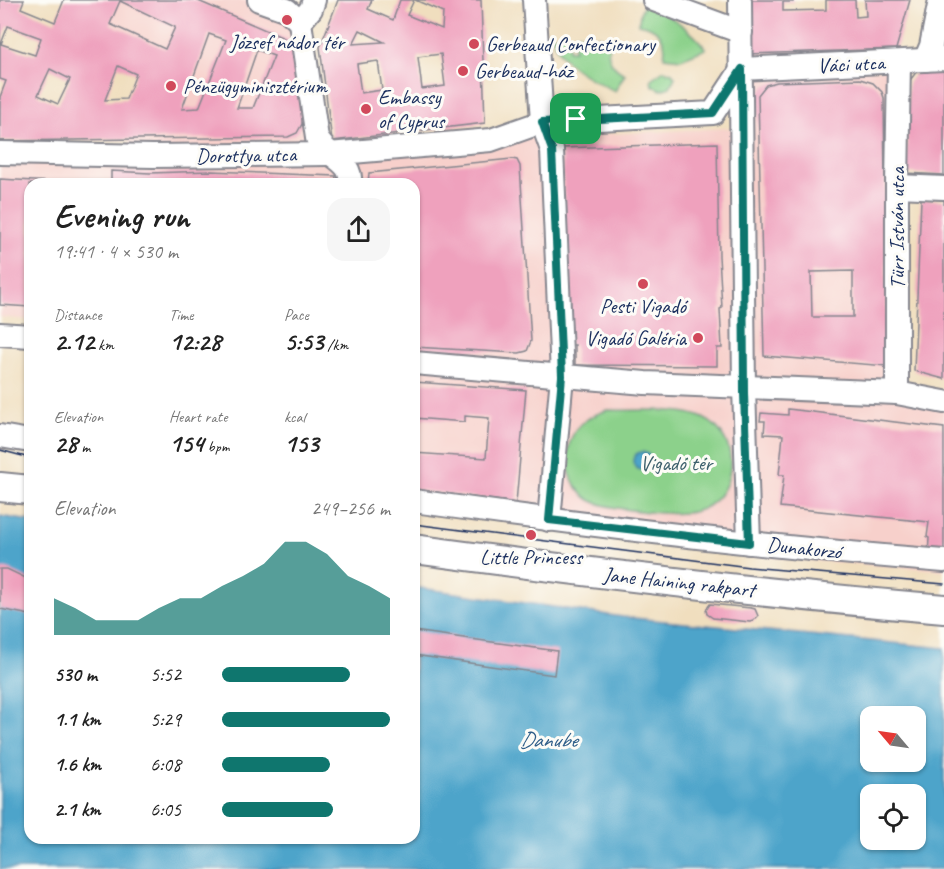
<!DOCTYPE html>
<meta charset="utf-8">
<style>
body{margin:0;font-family:Caveat,sans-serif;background:#f6f6f6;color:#222;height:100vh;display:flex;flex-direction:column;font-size:22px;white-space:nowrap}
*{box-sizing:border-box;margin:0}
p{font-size:20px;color:#767676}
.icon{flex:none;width:33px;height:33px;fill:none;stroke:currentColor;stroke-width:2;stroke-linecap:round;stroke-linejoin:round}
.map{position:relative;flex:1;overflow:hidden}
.drawer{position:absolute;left:24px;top:178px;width:396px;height:666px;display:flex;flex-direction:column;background:#fff;border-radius:18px;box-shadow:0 2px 4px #0004}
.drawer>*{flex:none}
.needle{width:39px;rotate:299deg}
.buttons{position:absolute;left:860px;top:706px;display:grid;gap:12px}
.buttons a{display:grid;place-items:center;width:66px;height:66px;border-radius:12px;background:#fff;box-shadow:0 2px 4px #0004;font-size:30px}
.pin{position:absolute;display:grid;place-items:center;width:51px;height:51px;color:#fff;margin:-26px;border-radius:12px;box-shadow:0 3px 9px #0006}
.round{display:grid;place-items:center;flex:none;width:63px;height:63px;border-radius:18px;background:#f6f6f6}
.headline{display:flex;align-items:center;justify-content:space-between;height:102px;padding:0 30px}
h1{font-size:33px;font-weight:700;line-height:45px}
.stats{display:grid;grid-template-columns:repeat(3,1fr);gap:9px;height:102px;padding:6px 30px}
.stats div{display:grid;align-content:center}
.stats b{font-size:26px;font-weight:700}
.stats small{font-size:16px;font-weight:400}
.stats p{font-size:16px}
.chart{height:168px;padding:12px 30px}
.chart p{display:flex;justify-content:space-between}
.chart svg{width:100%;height:108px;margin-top:6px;fill:#0f766e;opacity:.7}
ul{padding:0 30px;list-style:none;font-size:20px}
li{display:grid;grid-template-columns:96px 72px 1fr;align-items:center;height:45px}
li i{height:15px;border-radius:8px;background:#0f766e}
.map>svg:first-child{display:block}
.built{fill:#f7d0cb}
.green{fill:#8cd18b;stroke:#548074;stroke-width:1.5}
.water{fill:#4ea4ca;stroke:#346a94;stroke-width:1.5;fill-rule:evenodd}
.building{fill:#efa1bd;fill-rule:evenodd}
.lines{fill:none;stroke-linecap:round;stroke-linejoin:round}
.minor-casing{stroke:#86868e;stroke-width:26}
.major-casing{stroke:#86868e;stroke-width:32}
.minor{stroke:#fff;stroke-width:22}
.major{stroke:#fff;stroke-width:28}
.tram{stroke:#1b2f5e;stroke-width:1.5}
.route-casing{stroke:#fff;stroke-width:12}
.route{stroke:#0f766e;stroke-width:8}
.poi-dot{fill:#d1495b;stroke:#fdfcf7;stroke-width:2}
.labels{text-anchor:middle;stroke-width:6;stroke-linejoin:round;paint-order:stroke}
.poi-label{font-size:21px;fill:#1b2f5e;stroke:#fdfcf7;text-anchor:start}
.street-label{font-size:21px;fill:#1b2f5e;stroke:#fdfcf7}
.park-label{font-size:21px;fill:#3d606c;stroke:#fdfcf7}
.water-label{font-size:22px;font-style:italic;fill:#2f5e89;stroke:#fdfcf7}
</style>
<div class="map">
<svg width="944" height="869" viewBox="0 0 944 869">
<rect width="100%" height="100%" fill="#fdfcf7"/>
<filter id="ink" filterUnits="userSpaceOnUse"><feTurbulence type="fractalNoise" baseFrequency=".0167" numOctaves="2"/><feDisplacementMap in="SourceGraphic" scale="12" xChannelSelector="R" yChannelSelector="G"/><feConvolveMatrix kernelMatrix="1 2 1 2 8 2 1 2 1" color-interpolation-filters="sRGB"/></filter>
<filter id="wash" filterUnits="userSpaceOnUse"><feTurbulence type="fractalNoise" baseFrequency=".008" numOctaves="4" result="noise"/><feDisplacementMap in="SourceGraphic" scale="24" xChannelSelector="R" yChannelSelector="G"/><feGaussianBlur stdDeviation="1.35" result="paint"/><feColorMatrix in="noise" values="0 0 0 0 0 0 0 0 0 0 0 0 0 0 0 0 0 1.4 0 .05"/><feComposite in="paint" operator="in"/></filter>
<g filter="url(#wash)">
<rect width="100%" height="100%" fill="#f0debe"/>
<path class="built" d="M82,0H253L305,18L326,148L750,127L753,73L891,69L889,385L944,397V570L776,558L414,508V184H30V320L0,317V149L126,147L131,138L160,64L105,42Z"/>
<g class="green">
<path d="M645,3C669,15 690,28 706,49L681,59L664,57C668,38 657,27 639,24L640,13Z"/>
<path d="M568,34L569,50H574V34L598,36L611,41C604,56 612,68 625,74L615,91C590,79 560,65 552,36Z"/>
<path d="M664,70L672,73L675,77L670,87L661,90L652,85L651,79Z"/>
<path d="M608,410C633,411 682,407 703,418C744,437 738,502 693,512C674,516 608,510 590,500C565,485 560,446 580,425C588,417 598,413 608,410Z"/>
</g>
<g class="water">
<circle cx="642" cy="461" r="9"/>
<path d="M0,516L30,521V838H414V587L623,617L944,648V869H0ZM870,717H915V762H870ZM870,795H915V840H870Z"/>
</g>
<g id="blocks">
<g class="building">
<path d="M0,0H24L21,8L55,22L64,0H196L291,41L303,114L302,124L297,133L288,137L0,141V97L6,81L0,79ZM120,1L175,27L165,49L110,24ZM8,26L41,38L35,55L1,44ZM209,34L226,40L199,108L182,109ZM257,50L274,56L253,108H237ZM118,66L136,74L126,99L105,100ZM50,69L70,79L58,104L38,95Z"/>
<path d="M338,0H372L368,9L393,20L400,0H414L407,15L442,29L443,12L415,0H481L485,123L332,141L320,47ZM360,30L384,42L353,44ZM441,54L445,86L422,89L418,57ZM378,61L382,90L361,93L357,64Z"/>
<path d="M746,0H793V2H783V11L826,10V0H855L856,17L866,16L865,0H910L896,49L746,54Z"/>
<path d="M944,70V175L906,173L908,83L917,71Z"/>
<path d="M860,79L873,83L882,92L884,98L887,366L764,356L758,95L766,85L777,82ZM853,271V317H812L811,272Z"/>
<path d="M717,143L719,256L722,308L720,309L722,348H717V366L575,365V345H570L562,148Z"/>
<path d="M512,159L517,160L520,166L531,341L527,351L519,353L414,347V184H368L369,173Z"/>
<path d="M111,171L150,173L210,171L336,176L335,184H111Z"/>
<path d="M0,179L67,183V184H30V307L0,305Z"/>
<path d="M921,199L944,200V379L914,371Z"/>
<path d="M414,382L526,390L516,503L414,489V453L486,458L489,418L465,416V422L414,418Z"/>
<path d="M788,409L944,428V557L928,555L929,538L927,537L929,522L780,507L784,475H779L783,435L764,434L765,421H760L761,413L788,415Z"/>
<path d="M0,569H7L30,580V615L0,609Z"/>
<path d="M710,604L751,608L755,609L758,616L753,621L750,622L713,618L707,614L706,610Z"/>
<path d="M414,631L557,651L554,675L414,655Z"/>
</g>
</g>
</g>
<g filter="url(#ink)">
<use href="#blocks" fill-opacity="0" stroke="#86868e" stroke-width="1.5"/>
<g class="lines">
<defs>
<g id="minor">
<path d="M259,0L287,10L300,22"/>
<path d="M534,0L542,122L552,150L562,376L549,520"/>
<path d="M654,0L741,32"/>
<path d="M740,0L744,388L749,543"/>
<path d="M300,22L317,138C327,159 353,159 350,184"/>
<path d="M300,22L311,9L314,0"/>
<path d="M925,60L931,46L940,0"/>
<path d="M742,69L944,59"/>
<path d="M0,153L153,156L329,154L491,140L542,122L713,113L742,69"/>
<path d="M897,186L944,188"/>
<path d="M0,334L30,336"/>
<path d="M414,363L645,383L897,393L944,402"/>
<path d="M897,393V186L899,62"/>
<path d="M0,436L30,441"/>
<path d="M414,501C590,526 767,547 944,561"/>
</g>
<g id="major">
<path d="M0,487L30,490"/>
<path d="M414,549C590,573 767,594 944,609"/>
</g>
</defs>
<use href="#minor" class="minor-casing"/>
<use href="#major" class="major-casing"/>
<use href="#minor" class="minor"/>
<use href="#major" class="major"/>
<g class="tram">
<path d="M0,450L30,458"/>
<path d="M414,524L749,567L944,584"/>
</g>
</g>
</g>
<g class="lines" filter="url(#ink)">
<defs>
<path id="route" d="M742,69L744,393L749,543L549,520L562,376L552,150L542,122L713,113Z"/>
</defs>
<use href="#route" class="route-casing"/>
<use href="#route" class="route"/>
</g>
<g class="poi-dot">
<circle cx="287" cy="20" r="6"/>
<circle cx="474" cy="44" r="6"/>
<circle cx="463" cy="71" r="6"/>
<circle cx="171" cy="86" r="6"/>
<circle cx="366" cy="109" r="6"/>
<circle cx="643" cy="284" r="6"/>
<circle cx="698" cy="338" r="6"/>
<circle cx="531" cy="535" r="6"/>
</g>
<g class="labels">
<g class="poi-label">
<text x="287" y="49" text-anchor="middle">József nádor tér</text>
<text x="486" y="51">Gerbeaud Confectionary</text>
<text x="475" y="78">Gerbeaud-ház</text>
<text x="183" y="93">Pénzügyminisztérium</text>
<text x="378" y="104">Embassy<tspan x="378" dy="24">of Cyprus</tspan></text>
<text x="643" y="313" text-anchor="middle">Pesti Vigadó</text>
<text x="686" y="345" text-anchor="end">Vigadó Galéria</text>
<text x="531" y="564" text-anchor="middle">Little Princess</text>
</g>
<g class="street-label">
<text transform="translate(851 64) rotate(-3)" y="7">Váci utca</text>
<text transform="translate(246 155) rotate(-1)" y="7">Dorottya utca</text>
<text transform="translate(897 228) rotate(-90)" y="7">Türr István utca</text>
<text transform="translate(804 548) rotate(6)" y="7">Dunakorzó</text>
<text transform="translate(679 582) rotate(6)" y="7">Jane Haining rakpart</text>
</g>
<g class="park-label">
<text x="676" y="470">Vigadó tér</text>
</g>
<g class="water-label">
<text x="548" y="747">Danube</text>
</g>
</g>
</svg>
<div class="buttons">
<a><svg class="needle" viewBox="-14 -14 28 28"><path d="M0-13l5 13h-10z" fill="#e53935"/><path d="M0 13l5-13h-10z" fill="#767676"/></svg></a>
<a><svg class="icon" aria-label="locate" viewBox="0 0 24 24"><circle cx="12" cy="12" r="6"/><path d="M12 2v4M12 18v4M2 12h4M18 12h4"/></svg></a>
</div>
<div class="pin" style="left:576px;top:119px;background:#1e9e55"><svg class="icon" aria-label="arrive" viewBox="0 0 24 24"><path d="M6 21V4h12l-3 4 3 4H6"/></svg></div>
<section class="drawer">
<div class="headline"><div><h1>Evening run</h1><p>19:41 · 4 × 530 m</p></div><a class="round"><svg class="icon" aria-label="share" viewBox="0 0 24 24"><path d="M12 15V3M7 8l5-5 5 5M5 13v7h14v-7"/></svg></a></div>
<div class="stats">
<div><p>Distance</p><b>2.12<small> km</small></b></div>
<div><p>Time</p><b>12:28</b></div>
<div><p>Pace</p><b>5:53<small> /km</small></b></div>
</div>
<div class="stats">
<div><p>Elevation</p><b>28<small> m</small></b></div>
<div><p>Heart rate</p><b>154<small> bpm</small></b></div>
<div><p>kcal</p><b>153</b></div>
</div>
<div class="chart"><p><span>Elevation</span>249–256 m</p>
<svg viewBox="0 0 160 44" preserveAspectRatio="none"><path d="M0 44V29L10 33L20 38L30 38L40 38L50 33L60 29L70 29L80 24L90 20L100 15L110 6L120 6L130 11L140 20L150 24L160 29V44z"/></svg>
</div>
<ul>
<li><b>530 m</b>5:52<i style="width:76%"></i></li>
<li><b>1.1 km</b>5:29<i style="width:100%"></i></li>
<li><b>1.6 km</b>6:08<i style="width:64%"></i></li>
<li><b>2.1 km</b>6:05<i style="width:66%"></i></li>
</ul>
</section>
</div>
